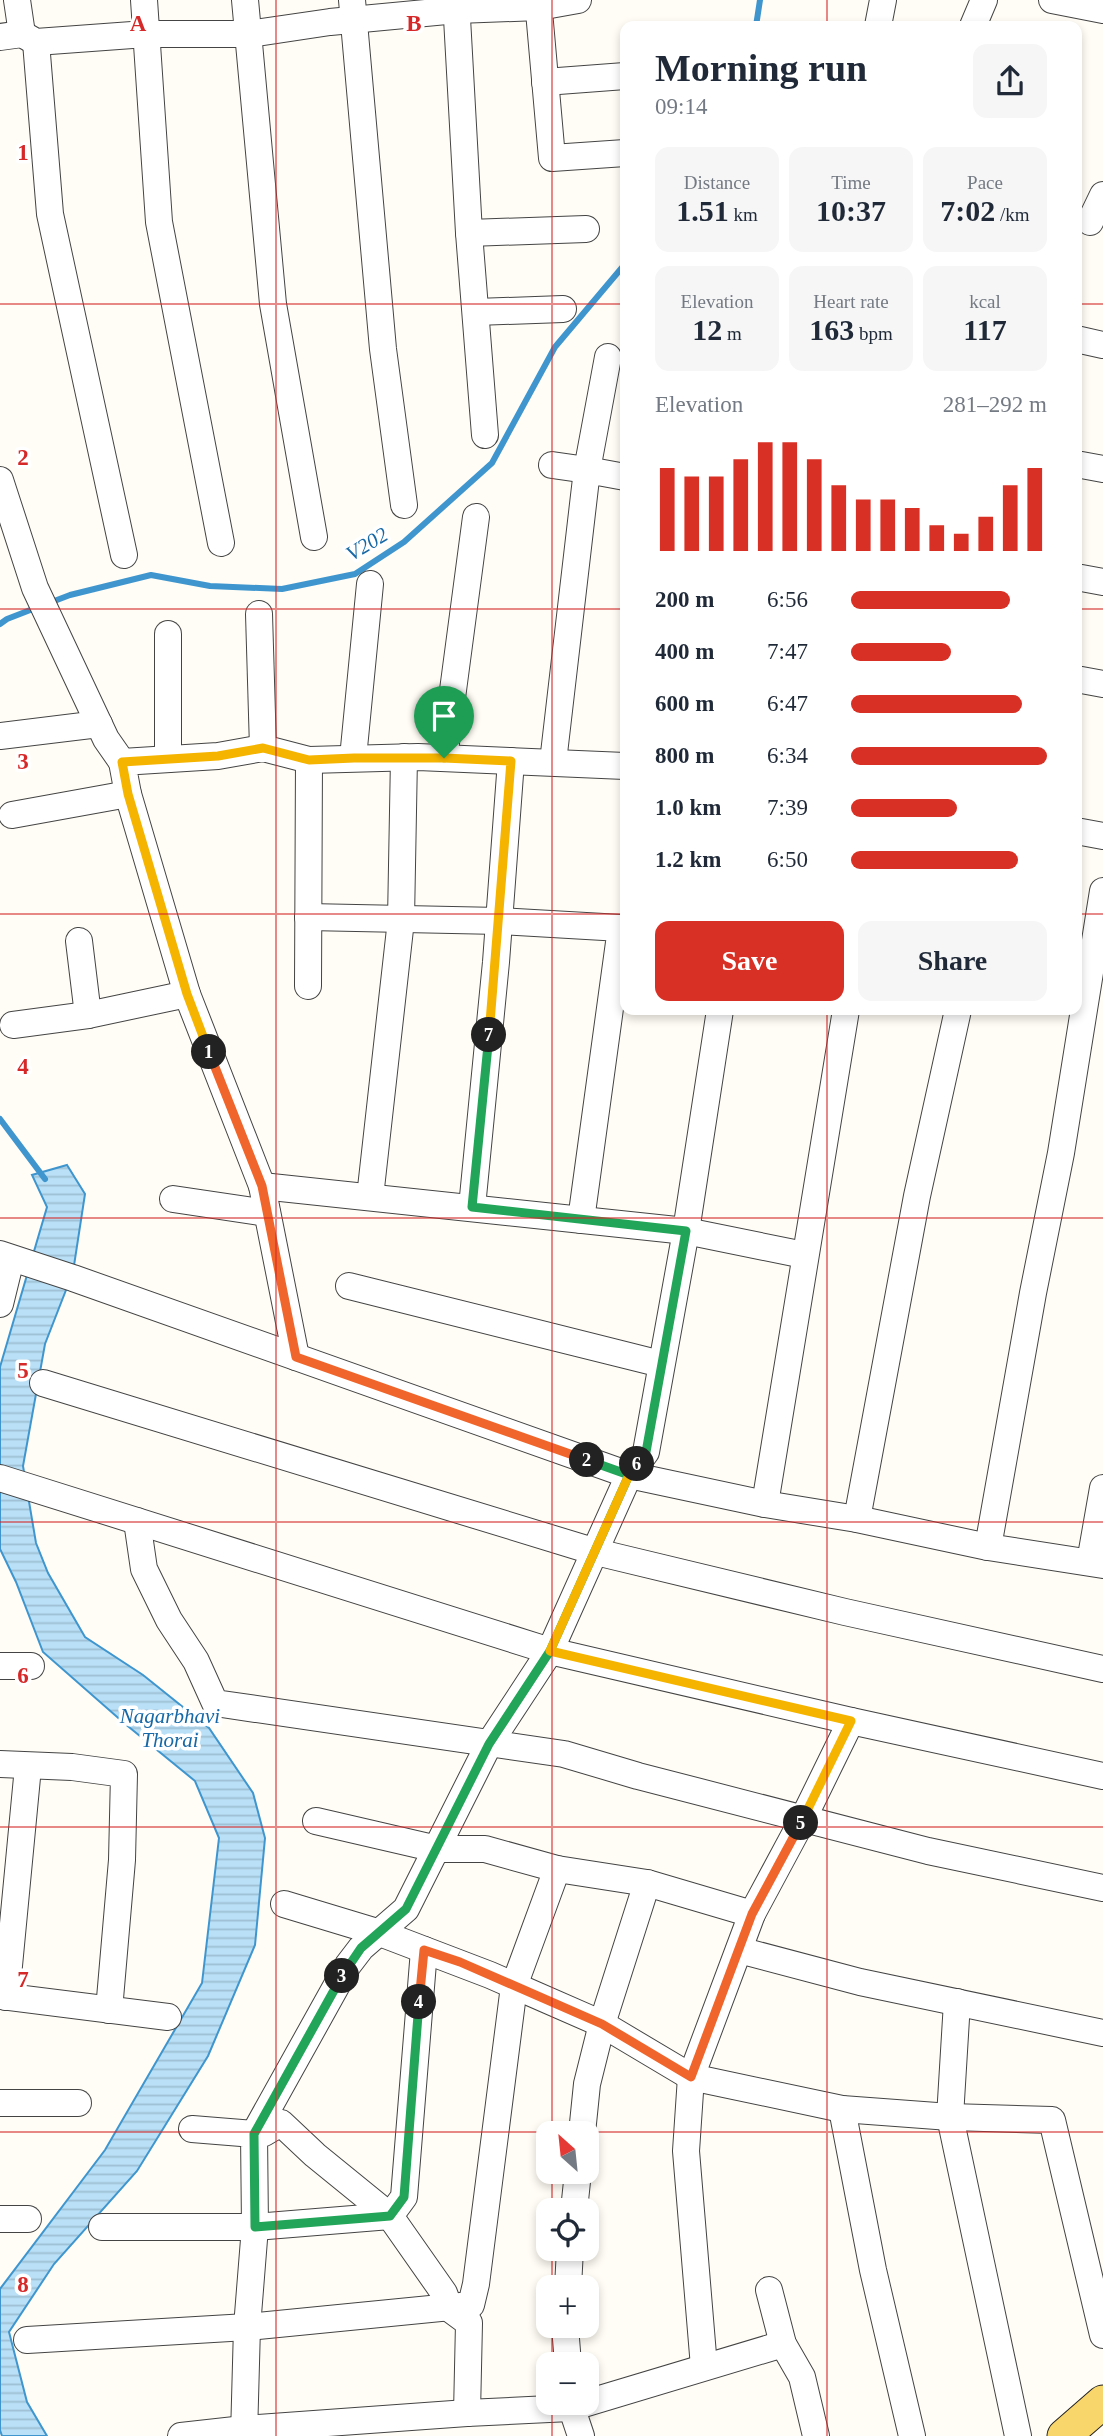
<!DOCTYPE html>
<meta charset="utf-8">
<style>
body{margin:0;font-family:Georgia,serif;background:#f6f6f7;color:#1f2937;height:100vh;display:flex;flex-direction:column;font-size:26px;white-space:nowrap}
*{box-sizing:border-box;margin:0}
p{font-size:23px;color:#747a83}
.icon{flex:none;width:38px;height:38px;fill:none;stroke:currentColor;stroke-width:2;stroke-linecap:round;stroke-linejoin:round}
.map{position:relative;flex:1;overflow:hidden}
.sheet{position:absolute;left:620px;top:21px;width:462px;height:994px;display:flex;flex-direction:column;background:#fff;border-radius:14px;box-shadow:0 4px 10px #0003}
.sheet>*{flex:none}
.needle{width:46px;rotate:333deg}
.tools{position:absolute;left:536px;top:2121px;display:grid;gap:14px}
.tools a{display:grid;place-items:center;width:63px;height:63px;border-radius:14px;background:#fff;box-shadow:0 4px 10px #0003;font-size:35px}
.pin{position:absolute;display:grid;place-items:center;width:60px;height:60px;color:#fff;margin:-72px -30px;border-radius:50% 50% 50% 0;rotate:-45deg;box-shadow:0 0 7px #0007}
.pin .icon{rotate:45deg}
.km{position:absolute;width:35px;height:35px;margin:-18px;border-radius:50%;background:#222;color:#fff;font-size:19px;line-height:35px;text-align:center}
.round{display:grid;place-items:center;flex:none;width:74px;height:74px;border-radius:14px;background:#f6f6f7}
.summary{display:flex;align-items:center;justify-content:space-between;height:119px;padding:0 35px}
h1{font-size:38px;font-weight:600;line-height:52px}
.metrics{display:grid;grid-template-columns:repeat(3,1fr);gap:10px;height:119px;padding:7px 35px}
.metrics div{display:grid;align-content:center;border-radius:14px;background:#f6f6f7;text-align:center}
.metrics b{font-size:30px;font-weight:600}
.metrics small{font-size:19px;font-weight:400}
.metrics p{font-size:19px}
.chart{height:196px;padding:14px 35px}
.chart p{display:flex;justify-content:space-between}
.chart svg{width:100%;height:126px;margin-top:7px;stroke:#d93025;stroke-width:6}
.button{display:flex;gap:14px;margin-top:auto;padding:14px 35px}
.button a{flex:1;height:80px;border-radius:14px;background:#d93025;color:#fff;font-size:28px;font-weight:600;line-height:80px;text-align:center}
.button a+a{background:#f6f6f7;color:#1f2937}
ul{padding:0 35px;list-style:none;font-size:23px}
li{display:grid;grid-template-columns:112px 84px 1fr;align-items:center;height:52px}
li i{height:18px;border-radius:9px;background:#d93025}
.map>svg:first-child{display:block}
.water{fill:url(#water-rules);stroke:#3f96cf;stroke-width:2}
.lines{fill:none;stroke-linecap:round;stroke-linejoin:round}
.stream{stroke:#3f96cf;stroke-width:6}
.minor-casing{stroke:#444;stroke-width:28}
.major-casing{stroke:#222;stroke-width:35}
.minor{stroke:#fff;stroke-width:26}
.major{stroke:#f9d66b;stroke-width:33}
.split-1-casing{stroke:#fff;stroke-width:14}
.split-2-casing{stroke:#fff;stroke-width:14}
.split-3-casing{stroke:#fff;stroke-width:14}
.split-4-casing{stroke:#fff;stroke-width:14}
.split-5-casing{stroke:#fff;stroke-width:14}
.split-6-casing{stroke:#fff;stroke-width:14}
.split-7-casing{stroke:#fff;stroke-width:14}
.split-8-casing{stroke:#fff;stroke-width:14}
.split-1{stroke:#f5b400;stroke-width:9}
.split-2{stroke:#f0652b;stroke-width:9}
.split-3{stroke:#22a559;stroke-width:9}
.split-4{stroke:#22a559;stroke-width:9}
.split-5{stroke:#f0652b;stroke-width:9}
.split-6{stroke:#f5b400;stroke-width:9}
.split-7{stroke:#22a559;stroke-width:9}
.split-8{stroke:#f5b400;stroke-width:9}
.grid{fill:none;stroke:#d62828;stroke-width:2;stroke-opacity:0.55}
.labels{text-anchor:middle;stroke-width:7;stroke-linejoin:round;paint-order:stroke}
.water-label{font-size:21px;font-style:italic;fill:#1768a6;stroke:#fff}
.grid-label{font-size:23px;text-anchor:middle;font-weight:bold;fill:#d62828;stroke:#fff;stroke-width:7;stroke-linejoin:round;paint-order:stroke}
</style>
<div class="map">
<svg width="1103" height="2436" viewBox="0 0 1103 2436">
<defs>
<pattern id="water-rules" width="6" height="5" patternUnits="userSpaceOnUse" patternTransform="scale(1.75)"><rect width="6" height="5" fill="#b9e0f7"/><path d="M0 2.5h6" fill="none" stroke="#9ebfd3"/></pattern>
</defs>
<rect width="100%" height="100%" fill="#fffdf5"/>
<path class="water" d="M67,1165L85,1194L73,1272L45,1344L23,1466L36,1543L48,1573L85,1637L143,1675L209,1728L253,1793L265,1838L255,1945L208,2056L137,2171L54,2264L9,2332L27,2402L47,2436H2L0,2430V2289L105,2150L202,1983L219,1838L195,1781L124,1723L43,1652L16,1582L0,1549V1367L47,1207L32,1175Z"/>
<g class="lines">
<g class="stream">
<path d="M756,26L760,0"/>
<path d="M49,603L70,595L151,575L210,586L282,589L355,574L404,542L492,463L555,347L625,264"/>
<path d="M0,624L7,619L38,607"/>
<path d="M0,1119L45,1179"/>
</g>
<defs>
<g id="minor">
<path d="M17,0L22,34"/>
<path d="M144,0L159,222L221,543"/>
<path d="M245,0L273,304L314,537"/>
<path d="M352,0L383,349L404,505"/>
<path d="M456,0L469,233L485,435"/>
<path d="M538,0L552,158L625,153"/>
<path d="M1052,0L1103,10"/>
<path d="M878,26L883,0"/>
<path d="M973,26L984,0"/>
<path d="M0,37L22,34L36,42L146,34H249L330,22L457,10L539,7L578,0"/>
<path d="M36,42L50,214L124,555"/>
<path d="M545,82L625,76"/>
<path d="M1090,222L1103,195"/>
<path d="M469,233L586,229"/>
<path d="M476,312L563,309"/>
<path d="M1076,339L1103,345"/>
<path d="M1076,464L1103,469"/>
<path d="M552,465L587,470L608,357"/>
<path d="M0,480L35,588L106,739L122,762"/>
<path d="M1076,577L1103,582"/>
<path d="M259,614L263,748"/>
<path d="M1076,679L1103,684"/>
<path d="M0,736L99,724"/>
<path d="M353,758L370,584"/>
<path d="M444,758L476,517"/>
<path d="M168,759V634"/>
<path d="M553,762L587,470L625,477"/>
<path d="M12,815L128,794"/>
<path d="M1076,831L1103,836"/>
<path d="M308,917L500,921L621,928L581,1220"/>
<path d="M79,941L88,1015"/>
<path d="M308,986L309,760"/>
<path d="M13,1025L88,1015L187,994"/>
<path d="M262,1186L686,1231L804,1255"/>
<path d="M370,1197L401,920L404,757"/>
<path d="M173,1199L267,1213"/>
<path d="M472,1207L496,962L511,761"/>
<path d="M0,1254L73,1278L629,1475L765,1504L857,1519L988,1547L1103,1565"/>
<path d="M349,1286L661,1364"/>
<path d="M0,1304L11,1259"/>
<path d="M296,1357L262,1186L187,994L128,794L122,762L218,756L263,748L309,760L418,757L625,766"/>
<path d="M43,1383L596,1552L845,1612L1103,1669"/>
<path d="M0,1478L550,1651L851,1721L1103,1776"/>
<path d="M765,1504L846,1010"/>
<path d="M857,1519L917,1196L958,1010"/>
<path d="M137,1521L144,1569L169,1620L196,1661L215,1703L564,1754L638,1776L928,1851L1103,1888"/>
<path d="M988,1547L1033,1293L1061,1153L1103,891"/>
<path d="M1090,1562L1103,1488"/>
<path d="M0,1666H31"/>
<path d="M0,1764L72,1767L124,1774L122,1860L109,2010"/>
<path d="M316,1821L437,1849H485L557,1869L647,1883L752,1914"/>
<path d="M284,1904L380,1933L490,1975L602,2024L691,2077L842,2109L950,2117L1052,2120L1103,2335"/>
<path d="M739,1950L860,1982L1103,2033"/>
<path d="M0,1996L168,2017"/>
<path d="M6,1997L28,1767"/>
<path d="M957,2002L950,2117L1018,2436"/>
<path d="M0,2103H78"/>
<path d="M842,2109L873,2270L912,2436"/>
<path d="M192,2129L254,2134L255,2227L247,2327L244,2436"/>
<path d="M582,2133L587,2084L602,2024L647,1883"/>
<path d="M574,2210L578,2172"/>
<path d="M0,2219H28"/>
<path d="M102,2227H255L390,2216L404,2197L424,1950"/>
<path d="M568,2287L570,2249"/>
<path d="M769,2290L783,2344L802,2377L816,2436"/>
<path d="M565,2326L568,2364"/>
<path d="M27,2340L247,2327L471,2305L476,2284L514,1986L557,1869"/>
<path d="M704,2367L686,2151L691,2077L752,1914L803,1819L851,1721"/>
<path d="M570,2403L581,2436"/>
<path d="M467,2413L469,2323L450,2309L444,2293L390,2216L315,2155L281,2123L264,2133L254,2134L348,1965L361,1948L406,1909L489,1744L550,1651L629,1475L646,1452L686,1231L720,1010"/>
<path d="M181,2436L244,2429L467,2413L570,2408L783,2344"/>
</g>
<path id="major" d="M1064,2436L1103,2402"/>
</defs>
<use href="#minor" class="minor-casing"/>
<use href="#major" class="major-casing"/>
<use href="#minor" class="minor"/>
<use href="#major" class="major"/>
</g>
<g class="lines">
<defs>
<path id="split-1" d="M209,1052L187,994L128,794L122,762L218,756L263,748L309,760L354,758H444"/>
<path id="split-2" d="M209,1052L262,1186L296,1357L587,1460"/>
<path id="split-3" d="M342,1976L361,1948L406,1909L489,1744L550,1651L629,1475L587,1460"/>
<path id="split-4" d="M342,1976L254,2134L255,2227L390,2216L404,2197L419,2002"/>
<path id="split-5" d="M419,2002L424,1950L460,1962L602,2024L691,2077L752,1914L801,1823"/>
<path id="split-6" d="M637,1464L629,1475L550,1651L851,1721L801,1823"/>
<path id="split-7" d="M489,1035L472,1207L686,1231L646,1452L637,1464"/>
<path id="split-8" d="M444,758L511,761L489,1035"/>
</defs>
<use href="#split-1" class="split-1-casing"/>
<use href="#split-2" class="split-2-casing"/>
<use href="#split-3" class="split-3-casing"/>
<use href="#split-4" class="split-4-casing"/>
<use href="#split-5" class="split-5-casing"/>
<use href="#split-6" class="split-6-casing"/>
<use href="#split-7" class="split-7-casing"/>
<use href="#split-8" class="split-8-casing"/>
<use href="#split-1" class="split-1"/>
<use href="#split-2" class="split-2"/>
<use href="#split-3" class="split-3"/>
<use href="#split-4" class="split-4"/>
<use href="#split-5" class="split-5"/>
<use href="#split-6" class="split-6"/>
<use href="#split-7" class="split-7"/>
<use href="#split-8" class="split-8"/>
</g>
<path class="grid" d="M276,0V2436M552,0V2133M827,0V26M0,304H625M1076,304H1103M0,609H625M1076,609H1103M0,914H625M1076,914H1103M827,1010V2436M0,1218H1103M0,1522H1103M0,1827H1103M0,2132H1103M552,2172V2210M552,2249V2287M552,2326V2364M552,2403V2436"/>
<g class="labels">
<g class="water-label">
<text transform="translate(367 544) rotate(-31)" y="7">V202</text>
<text x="170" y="1723">Nagarbhavi<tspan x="170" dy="24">Thorai</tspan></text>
</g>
</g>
<g class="grid-label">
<text x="138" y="31">A</text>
<text x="414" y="31">B</text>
<text x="23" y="160">1</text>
<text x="23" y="465">2</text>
<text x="23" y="769">3</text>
<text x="23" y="1074">4</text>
<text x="23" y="1378">5</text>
<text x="23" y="1683">6</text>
<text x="23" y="1987">7</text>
<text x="23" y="2292">8</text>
</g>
</svg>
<div class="tools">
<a><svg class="needle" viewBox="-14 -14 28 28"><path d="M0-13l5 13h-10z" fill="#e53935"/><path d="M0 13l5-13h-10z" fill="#747a83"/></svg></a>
<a><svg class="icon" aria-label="locate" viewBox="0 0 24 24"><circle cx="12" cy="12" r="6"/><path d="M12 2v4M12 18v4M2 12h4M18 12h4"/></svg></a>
<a>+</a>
<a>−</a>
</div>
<div class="pin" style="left:444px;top:758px;background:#1e9e55"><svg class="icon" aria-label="arrive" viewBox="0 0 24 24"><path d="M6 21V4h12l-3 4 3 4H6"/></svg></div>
<b class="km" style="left:209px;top:1052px">1</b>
<b class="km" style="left:587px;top:1460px">2</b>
<b class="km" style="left:342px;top:1976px">3</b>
<b class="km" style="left:419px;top:2002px">4</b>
<b class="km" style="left:801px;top:1823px">5</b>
<b class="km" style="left:637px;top:1464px">6</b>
<b class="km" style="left:489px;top:1035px">7</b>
<section class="sheet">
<div class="summary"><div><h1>Morning run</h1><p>09:14</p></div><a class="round"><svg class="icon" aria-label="share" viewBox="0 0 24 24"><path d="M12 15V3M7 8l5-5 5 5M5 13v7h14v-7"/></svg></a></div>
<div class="metrics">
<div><p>Distance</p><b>1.51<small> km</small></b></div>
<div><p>Time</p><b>10:37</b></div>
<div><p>Pace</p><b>7:02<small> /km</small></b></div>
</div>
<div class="metrics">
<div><p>Elevation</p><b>12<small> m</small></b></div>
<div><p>Heart rate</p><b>163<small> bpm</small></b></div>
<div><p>kcal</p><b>117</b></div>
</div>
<div class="chart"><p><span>Elevation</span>281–292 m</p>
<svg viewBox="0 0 160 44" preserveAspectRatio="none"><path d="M5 44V15M15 44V18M25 44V18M35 44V12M45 44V6M55 44V6M65 44V12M75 44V21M85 44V26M95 44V26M105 44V29M115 44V35M125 44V38M135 44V32M145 44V21M155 44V15"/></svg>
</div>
<ul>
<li><b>200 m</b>6:56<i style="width:81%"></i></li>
<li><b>400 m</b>7:47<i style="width:51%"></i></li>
<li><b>600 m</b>6:47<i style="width:87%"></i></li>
<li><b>800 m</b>6:34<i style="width:100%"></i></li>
<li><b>1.0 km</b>7:39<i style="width:54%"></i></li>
<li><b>1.2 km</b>6:50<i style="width:85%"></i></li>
</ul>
<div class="button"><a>Save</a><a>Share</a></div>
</section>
</div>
